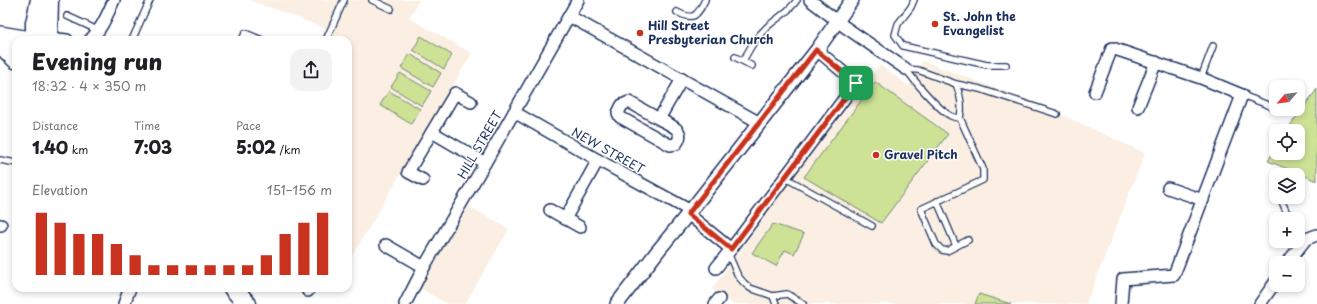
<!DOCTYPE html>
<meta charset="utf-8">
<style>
body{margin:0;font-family:"Playpen Sans",sans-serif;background:#f2f2f2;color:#202124;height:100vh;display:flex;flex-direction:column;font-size:15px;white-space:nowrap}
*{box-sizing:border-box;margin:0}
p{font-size:13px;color:#757577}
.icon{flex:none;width:22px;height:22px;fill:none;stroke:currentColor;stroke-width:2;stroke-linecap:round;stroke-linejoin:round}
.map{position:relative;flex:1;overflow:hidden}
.panel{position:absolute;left:12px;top:36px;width:340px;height:256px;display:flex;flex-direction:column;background:#fff;border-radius:12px;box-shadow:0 2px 6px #0003}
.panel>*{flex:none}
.needle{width:26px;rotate:242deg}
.fabs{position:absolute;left:1269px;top:80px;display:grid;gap:8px}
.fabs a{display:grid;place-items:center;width:36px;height:36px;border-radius:8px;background:#fff;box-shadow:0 2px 6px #0003;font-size:20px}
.pin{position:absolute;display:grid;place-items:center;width:34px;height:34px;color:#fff;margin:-17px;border-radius:8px;box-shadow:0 2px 6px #0006}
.round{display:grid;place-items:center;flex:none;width:42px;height:42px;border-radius:12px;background:#f2f2f2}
.summary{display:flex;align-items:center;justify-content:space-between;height:68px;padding:0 20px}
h1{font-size:22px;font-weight:800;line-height:30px}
.stats{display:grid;grid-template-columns:repeat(3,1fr);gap:6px;height:68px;padding:4px 20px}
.stats div{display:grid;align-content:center}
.stats b{font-size:17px;font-weight:800}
.stats small{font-size:11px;font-weight:400}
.stats p{font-size:11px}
.chart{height:112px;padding:8px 20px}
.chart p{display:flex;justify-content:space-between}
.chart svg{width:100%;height:72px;margin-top:4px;stroke:#c8321e;stroke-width:6}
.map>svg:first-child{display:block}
.built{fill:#faefe2}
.green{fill:#cee296;stroke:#74887a}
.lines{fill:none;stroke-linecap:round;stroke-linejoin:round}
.service-casing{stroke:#1b2f5e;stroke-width:8}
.minor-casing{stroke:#1b2f5e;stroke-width:14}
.tertiary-casing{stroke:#1b2f5e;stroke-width:16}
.primary-casing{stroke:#1b2f5e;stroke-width:20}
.trunk-casing{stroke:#1b2f5e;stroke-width:21}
.service{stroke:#fff;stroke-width:5.5}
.minor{stroke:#fff;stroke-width:11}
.tertiary{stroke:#fff;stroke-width:13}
.primary{stroke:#fff;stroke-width:17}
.trunk{stroke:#fff;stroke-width:18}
.route-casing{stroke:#fff;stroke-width:8}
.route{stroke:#c8321e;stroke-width:5}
.poi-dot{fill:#c8321e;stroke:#fff;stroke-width:1.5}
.labels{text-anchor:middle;stroke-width:3;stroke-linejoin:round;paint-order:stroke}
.poi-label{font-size:12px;font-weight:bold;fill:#1b2f5e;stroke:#fff;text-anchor:start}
.street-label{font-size:12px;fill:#1b2f5e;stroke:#fff}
</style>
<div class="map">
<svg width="1317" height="304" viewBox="0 0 1317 304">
<rect width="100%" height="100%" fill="#fff"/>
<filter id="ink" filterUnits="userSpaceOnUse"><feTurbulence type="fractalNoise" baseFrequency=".025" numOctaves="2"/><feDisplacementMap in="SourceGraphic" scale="8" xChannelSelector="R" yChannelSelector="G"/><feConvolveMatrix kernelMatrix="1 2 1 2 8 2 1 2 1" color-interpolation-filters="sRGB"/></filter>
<g filter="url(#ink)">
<g class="built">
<path d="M249,0H419L409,18L472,53L348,263V40H320L325,28Z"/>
<path d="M923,61L1041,105L1145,153L1086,304H733L712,289L782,192L880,65L909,86Z"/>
<path d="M469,206L509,229L465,304H448L419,288Z"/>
</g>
<g class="green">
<path d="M421,36L452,55L444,69L413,50Z"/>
<path d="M410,54L441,73L433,87L401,68Z"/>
<path d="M400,73L431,91L422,106L391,87Z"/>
<path d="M875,82L948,134L881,223L804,177Z"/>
<path d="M1317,89V181L1268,161L1276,147V153H1298V131H1286Z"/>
<path d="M389,91L420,109L411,124L380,105Z"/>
<path d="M773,224L804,234L794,254L785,250L776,266L752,253Z"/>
<path d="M979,294L1011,304H975Z"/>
</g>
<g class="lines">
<defs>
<g id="service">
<path d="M372,0L391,9"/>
<path d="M914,0L911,7L898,24L895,35L903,46L987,65H1006"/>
<path d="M677,12C694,21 697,16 705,0"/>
<path d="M67,16L91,27L98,32"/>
<path d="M132,40L150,0"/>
<path d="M242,40L245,33L262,40"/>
<path d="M326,40L344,0"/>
<path d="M735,57L752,66"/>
<path d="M743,61C750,48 756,37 767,27C777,18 789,12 797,0"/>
<path d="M906,69C914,81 939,110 951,116C953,117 957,118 960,118L983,169V180L921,209L936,244L942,250L947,251L968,240"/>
<path d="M906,69L918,70L956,84C961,96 963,106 960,118"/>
<path d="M1201,78L1213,46"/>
<path d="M956,84L980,89L1057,114"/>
<path d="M1242,95L1268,105L1278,110"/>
<path d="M0,160L16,163"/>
<path d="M784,177L872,226"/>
<path d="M1280,197L1286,211L1292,219"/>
<path d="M937,201L956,246"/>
<path d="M1298,228L1306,239"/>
<path d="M728,253L738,276L744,283L750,288L773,296L787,294L803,304"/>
<path d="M773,296L776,304"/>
</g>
<g id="minor">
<path d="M810,0L845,27L906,69"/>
<path d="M569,16L760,123"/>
<path d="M48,38L67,40"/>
<path d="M90,40C102,29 107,15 114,0"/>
<path d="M1095,92L1112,48L1201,78L1242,95L1174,275L1123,279L1121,304"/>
<path d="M1138,107L1156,62"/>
<path d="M514,112L598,160L691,211"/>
<path d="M659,119L629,102L622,105L618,113L620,117L670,145L676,144C687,130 670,125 659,119L682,79"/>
<path d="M432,132L485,163"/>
<path d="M423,180L408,172L455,93L471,102"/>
<path d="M1168,188L1203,200"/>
<path d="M550,210L580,227"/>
<path d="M688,214L731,249L856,83L817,50"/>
<path d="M565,219L598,160"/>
<path d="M0,225H1"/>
<path d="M386,245L424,267"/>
<path d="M1287,263L1306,239L1317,235"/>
<path d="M716,268L731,249"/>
<path d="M306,288L308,291"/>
<path d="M124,304L130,288"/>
<path d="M405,304L424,267L485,163L578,0"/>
<path d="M715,304L719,299"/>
<path d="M1260,304L1276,281"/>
</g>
<path id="tertiary" d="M617,304L657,252L688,214L817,50L852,0"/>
<g id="primary">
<path d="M0,35L24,39L48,38"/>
<path d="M0,44L16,60"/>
</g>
<g id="trunk">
<path d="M35,40V23L40,0"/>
<path d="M48,40L49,0"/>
<path d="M233,288L247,304"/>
</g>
</defs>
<use href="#service" class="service-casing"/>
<use href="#minor" class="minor-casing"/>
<use href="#tertiary" class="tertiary-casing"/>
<use href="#primary" class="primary-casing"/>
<use href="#trunk" class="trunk-casing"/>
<use href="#service" class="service"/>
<use href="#minor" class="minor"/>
<use href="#tertiary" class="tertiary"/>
<use href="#primary" class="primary"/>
<use href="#trunk" class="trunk"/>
</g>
</g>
<g class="lines" filter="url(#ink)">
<defs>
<path id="route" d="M816,50L856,83L731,249L688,214Z"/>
</defs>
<use href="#route" class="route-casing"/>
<use href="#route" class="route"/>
</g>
<g class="poi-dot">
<circle cx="935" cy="24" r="4"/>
<circle cx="640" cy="33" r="4"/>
<circle cx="876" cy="155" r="4"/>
</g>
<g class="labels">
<g class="poi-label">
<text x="943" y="21">St. John the<tspan x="943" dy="14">Evangelist</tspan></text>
<text x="648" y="30">Hill Street<tspan x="648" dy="14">Presbyterian Church</tspan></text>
<text x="884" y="159">Gravel Pitch</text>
</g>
<g class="street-label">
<text transform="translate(480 145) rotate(-60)" y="4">HILL STREET</text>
<text transform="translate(608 151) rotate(29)" y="4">NEW STREET</text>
</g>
</g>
</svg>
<div class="fabs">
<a><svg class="needle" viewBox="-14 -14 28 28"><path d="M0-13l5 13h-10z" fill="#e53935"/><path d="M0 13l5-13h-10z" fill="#757577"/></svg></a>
<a><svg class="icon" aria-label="locate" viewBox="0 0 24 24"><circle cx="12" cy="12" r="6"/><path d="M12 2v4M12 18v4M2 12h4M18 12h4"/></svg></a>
<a><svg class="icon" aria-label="layers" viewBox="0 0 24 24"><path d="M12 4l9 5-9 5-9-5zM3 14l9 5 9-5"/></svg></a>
<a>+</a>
<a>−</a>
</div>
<div class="pin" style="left:856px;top:83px;background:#1e9e55"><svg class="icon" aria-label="arrive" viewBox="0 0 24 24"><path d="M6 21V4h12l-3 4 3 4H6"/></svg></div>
<section class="panel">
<div class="summary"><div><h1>Evening run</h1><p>18:32 · 4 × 350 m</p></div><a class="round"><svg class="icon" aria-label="share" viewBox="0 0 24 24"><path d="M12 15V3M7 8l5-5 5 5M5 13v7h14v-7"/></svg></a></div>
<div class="stats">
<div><p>Distance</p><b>1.40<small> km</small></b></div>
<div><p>Time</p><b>7:03</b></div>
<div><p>Pace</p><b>5:02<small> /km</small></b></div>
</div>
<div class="chart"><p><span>Elevation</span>151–156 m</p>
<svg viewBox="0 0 160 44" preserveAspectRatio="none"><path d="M5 44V6M15 44V12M25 44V19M35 44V19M45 44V25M55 44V32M65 44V38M75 44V38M85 44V38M95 44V38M105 44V38M115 44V38M125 44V32M135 44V19M145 44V12M155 44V6"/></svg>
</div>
</section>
</div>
